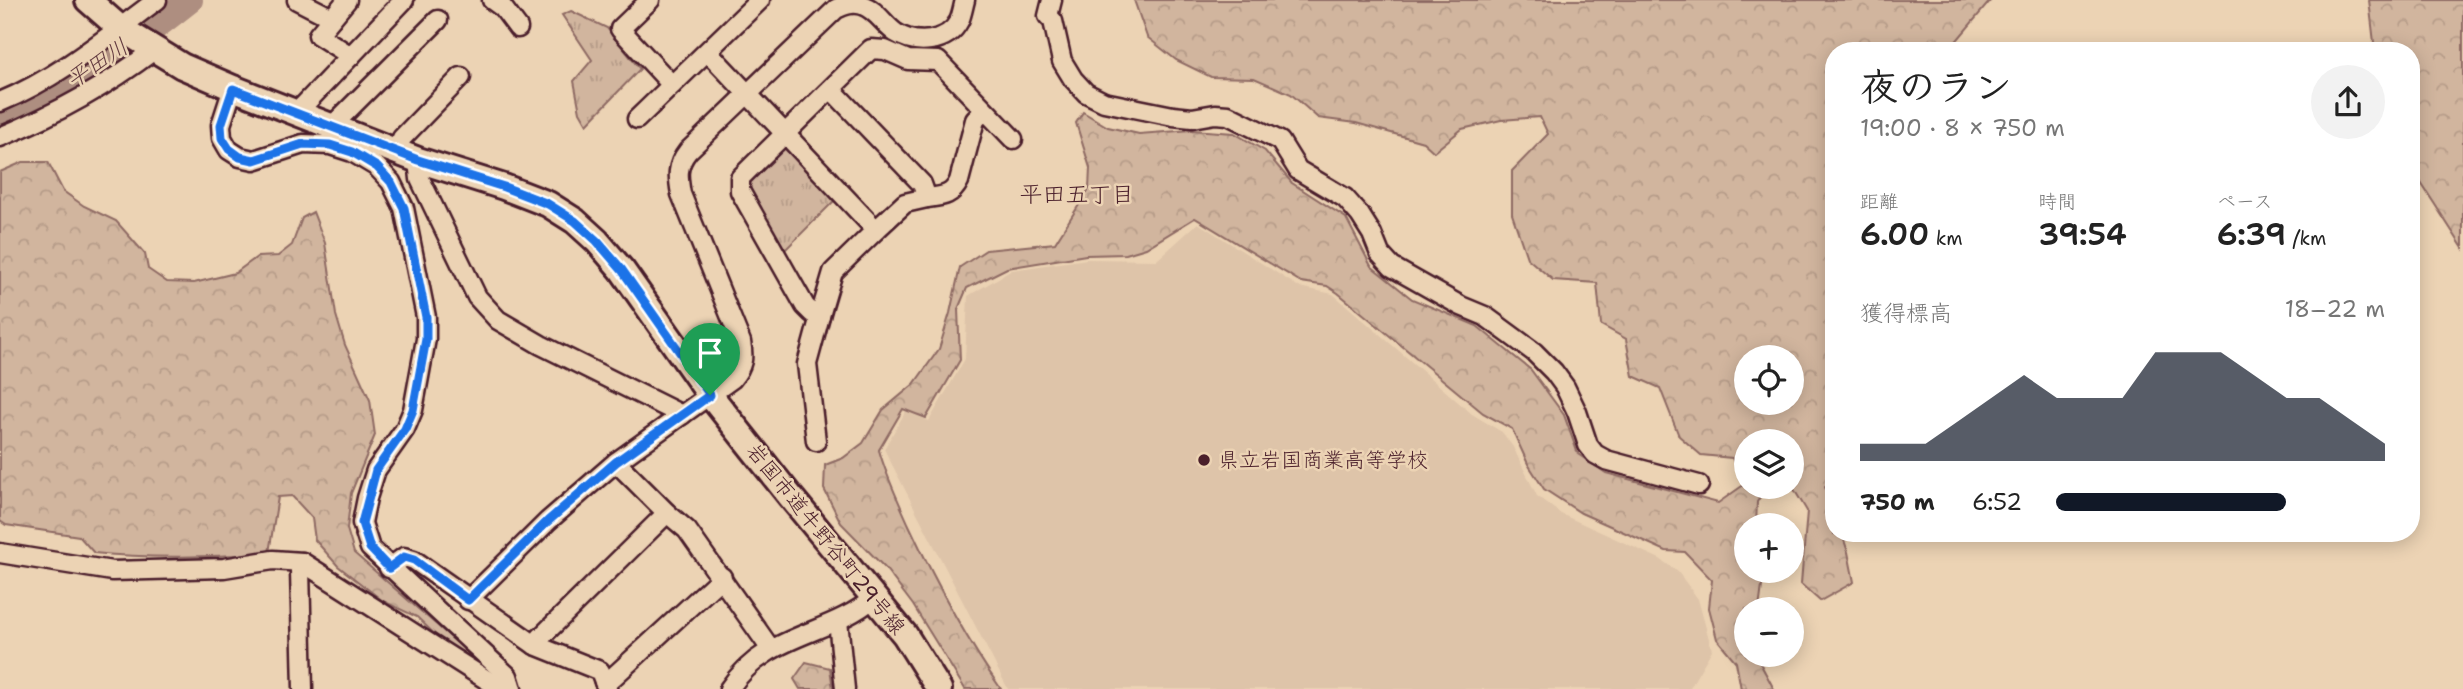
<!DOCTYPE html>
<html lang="ja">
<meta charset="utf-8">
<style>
body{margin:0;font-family:"Shantell Sans","Klee One",sans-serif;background:#f2f2f2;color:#222;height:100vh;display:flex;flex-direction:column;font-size:26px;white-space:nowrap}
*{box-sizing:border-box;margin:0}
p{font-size:23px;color:#767676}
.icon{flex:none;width:38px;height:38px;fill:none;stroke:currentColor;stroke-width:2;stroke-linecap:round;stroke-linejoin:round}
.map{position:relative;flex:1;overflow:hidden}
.side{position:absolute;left:1825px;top:42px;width:595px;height:500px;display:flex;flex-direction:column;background:#fff;border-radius:28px;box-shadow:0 4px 18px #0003}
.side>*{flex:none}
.buttons{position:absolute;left:1734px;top:345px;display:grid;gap:14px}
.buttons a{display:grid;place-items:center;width:70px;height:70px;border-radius:50%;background:#fff;box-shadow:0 4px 18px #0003;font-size:35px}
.pin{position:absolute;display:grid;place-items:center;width:60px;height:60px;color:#fff;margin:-72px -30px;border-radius:50% 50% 50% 0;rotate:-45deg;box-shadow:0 0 7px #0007}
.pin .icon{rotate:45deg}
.round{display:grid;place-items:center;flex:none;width:74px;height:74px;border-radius:37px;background:#f2f2f2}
.head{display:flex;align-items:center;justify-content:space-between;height:119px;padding:0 35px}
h1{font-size:38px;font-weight:600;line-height:52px}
.stats{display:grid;grid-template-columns:repeat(3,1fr);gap:10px;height:119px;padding:7px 35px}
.stats div{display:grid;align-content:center}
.stats b{font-size:30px;font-weight:600}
.stats small{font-size:19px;font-weight:400}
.stats p{font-size:19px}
.chart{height:196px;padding:14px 35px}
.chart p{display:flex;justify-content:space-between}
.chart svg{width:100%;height:126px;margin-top:7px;fill:#111827;opacity:.7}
ul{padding:0 35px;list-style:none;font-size:23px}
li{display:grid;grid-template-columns:112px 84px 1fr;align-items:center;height:52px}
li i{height:18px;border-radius:9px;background:#111827}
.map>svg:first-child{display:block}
.built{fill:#dec4a9}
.grass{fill:url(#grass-tufts);stroke:#8e6a64;stroke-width:2}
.forest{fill:url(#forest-crowns);stroke:#8e6a64;stroke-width:2;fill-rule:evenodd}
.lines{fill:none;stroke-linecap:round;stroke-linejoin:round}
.river{stroke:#ae8e80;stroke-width:26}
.street-casing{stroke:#4a1f2b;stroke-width:23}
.secondary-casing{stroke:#4a1f2b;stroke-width:30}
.street{stroke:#ecd3b4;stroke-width:18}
.secondary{stroke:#ecd3b4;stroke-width:24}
.route-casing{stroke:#fff;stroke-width:14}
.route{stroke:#1a73e8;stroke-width:9}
.poi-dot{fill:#4a1f2b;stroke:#ecd3b4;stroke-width:2.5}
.labels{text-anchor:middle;stroke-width:5;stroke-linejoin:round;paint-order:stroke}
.poi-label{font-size:21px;fill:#4a1f2b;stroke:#ecd3b4;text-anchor:start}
.street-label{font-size:21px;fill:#4a1f2b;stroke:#ecd3b4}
.water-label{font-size:23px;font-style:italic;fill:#633b40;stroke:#ecd3b4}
.neighbourhood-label{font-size:23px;fill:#4a1f2b;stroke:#ecd3b4}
</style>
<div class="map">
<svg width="2463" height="689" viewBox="0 0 2463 689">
<defs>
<pattern id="grass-tufts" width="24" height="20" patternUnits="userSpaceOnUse" patternTransform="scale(1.75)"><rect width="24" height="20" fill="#d1b59e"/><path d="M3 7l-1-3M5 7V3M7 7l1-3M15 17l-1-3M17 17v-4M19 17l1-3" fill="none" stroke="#b59b88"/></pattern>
<pattern id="forest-crowns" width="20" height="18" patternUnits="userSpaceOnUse" patternTransform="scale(1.75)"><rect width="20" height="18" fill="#d1b59e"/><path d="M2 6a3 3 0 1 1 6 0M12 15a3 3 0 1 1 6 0" fill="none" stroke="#b59b88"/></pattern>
</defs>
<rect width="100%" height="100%" fill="#ecd3b4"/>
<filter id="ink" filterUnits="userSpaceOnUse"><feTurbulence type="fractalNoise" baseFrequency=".0143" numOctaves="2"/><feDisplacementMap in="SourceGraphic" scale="14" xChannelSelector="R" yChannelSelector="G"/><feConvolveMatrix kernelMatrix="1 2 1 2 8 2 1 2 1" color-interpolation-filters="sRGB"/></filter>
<g filter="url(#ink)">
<path class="built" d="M1198,223L1299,287L1333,294L1472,414L1502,432L1513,447L1537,496L1561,514L1660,559L1678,572L1698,599L1712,650L1689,689H1008L884,449L906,411L929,421L965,359L968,296L1012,270L1087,259L1157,260Z"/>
<g class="grass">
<path d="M571,11L607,28L640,69L587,124L580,112L574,81L592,60L562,15Z"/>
<path d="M780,146L794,150L836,199L784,251L745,188L746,179Z"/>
</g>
<g class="forest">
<path d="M1134,0H1991L1948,51H1834V479L1825,487L1834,512V534H1842L1848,552L1854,582L1820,601L1801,584L1807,511L1792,486V441H1746V486L1766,487L1757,502L1756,525H1746V570L1764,571L1759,609H1746V654L1760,655V663L1774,689H1741L1736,662L1717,639L1709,608L1712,580L1685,552L1666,551L1581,513L1544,489L1528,464L1512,429L1483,413L1338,293L1327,286L1301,282L1195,218L1146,248L1126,254L1086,255L1007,268L967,288L958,309L960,360L926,418L903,409L879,450C886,476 898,500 909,525C935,581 965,638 1001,689H965L913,605L885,568L841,523L824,489L825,465L843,458L863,443L883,410L914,384L939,349L950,313L960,267L986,250L1055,243L1089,189L1090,168L1076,123L1083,112L1108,127L1139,134L1192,130L1234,133L1265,151L1292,183L1346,218L1371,266L1412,299L1477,326L1531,370L1564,415L1578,454L1606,473L1718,503L1745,484L1732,458L1701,455L1679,436L1660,388L1633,376L1626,339L1601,325L1597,283L1553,280L1527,258L1512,214V171L1548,134L1540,117L1501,120L1462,129L1434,152L1423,142L1356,123L1318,118L1291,94L1254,78L1211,77L1176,60L1147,37ZM1746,357H1792V402H1746Z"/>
<path d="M2369,0H2463V248L2412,169V51H2375Z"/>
<path d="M23,162H48L63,191L84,206L116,221L145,254L148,269L167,282L194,283L235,273L257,257L278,256L292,245L302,218L313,212L325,243L336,315L345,345L370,400L375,435L351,493L347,529L354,553L463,648L465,656L451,650L417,617L383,601L338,566L315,540L312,518L292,496L278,497L269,553C210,557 153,559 94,553L79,536L6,525L0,521V172Z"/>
<path d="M806,662L830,668L833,689H800L794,679Z"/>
</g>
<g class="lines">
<path class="river" d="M0,118C69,92 132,46 190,0"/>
<defs>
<g id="street">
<path d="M297,0L332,18"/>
<path d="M347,0L318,35L351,56"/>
<path d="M492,0L503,8L518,28"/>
<path d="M650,0L620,29L672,85"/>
<path d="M1052,0L1048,16L1053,21L1062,61L1073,79L1086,93L1104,102L1173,116L1192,118L1215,114L1228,115L1280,141L1298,170L1345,198L1360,215L1372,234L1380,254L1392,267L1461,306L1485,316L1534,352L1554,372L1565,387L1577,412L1588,445L1595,454L1606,460L1699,485"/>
<path d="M708,52L876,230L833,272L820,316L807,364L816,441"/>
<path d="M233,88L221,125L222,138L229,150L240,157L254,160L303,144L330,145L352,152L377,167L391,182L404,208L426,317V339L413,410L405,429L376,470L367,498L362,523L370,548L508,676L512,689"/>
<path d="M831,89L922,184L927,198C942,196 952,196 959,181L975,120L984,111"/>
<path d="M0,102C58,78 107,37 157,0"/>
<path d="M300,114L303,106L404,0"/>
<path d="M637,119L760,0"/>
<path d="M334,128L338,120L438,20"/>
<path d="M0,137C54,115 108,85 154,50"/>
<path d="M396,152L402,138L461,77"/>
<path d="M418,160L420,179L477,297L498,320L541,345L682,415"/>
<path d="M876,230L905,203L927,198"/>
<path d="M820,316L812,313L805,306L740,191V178L871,49L885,50L908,60L938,61L1013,139"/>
<path d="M616,462L667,513L687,530L770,648"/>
<path d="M0,553L112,571L224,568L273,560L302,562L501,689"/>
<path d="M302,562L300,570L303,689"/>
<path d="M389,568L404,557L414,560L535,645L600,671L607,689"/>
<path d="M468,600L548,521L616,462L732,379C743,366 744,358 741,342L681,194C678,177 676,166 688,151L836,9C845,5 852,2 862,5C877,10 884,25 896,33C915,45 947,44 959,21C962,15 963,7 965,0"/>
<path d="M838,621L845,689"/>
<path d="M535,645L541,637L667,513"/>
<path d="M604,682L611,679L722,577"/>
<path d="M729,689C767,632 828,637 875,597"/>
</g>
<path id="secondary" d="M88,0L120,28L182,66L233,88L418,160L504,187L548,204L575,221L597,241L622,270L710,395L790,496L905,635L939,689"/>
</defs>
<use href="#street" class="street-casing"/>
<use href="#secondary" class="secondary-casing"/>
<use href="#street" class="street"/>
<use href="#secondary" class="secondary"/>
</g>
</g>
<g class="lines" filter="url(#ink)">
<defs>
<path id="route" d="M233,89L418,160L504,187L548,204L575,221L597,241L622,270L710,395L616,462L548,521L468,600L414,560L404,557L389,568L370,548L362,523L376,470L405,429L413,410L426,339V317L404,208L391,182L377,167L352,152L330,145L303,144L254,160L240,157L229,149L222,138L221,125Z"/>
</defs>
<use href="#route" class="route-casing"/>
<use href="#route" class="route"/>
</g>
<circle class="poi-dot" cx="1204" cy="460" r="7"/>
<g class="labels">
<g class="poi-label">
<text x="1218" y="467">県立岩国商業高等学校</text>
</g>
<g class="street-label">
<text transform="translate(826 539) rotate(51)" y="7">岩国市道牛野谷町29号線</text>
</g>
<g class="water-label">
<text transform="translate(97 63) rotate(-34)" y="8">平田川</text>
</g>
<g class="neighbourhood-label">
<text x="1077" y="202">平田五丁目</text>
</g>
</g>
</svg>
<div class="buttons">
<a><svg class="icon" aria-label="locate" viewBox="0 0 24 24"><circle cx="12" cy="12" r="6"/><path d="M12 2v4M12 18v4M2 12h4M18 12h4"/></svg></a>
<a><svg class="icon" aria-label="layers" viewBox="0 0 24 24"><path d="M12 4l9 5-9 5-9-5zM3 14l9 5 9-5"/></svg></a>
<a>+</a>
<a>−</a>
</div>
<div class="pin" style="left:710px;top:395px;background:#1e9e55"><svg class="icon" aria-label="arrive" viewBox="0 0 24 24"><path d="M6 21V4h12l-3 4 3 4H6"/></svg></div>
<section class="side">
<div class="head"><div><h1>夜のラン</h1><p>19:00 · 8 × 750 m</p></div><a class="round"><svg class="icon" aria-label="share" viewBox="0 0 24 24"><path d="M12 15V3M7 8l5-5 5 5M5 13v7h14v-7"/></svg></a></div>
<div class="stats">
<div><p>距離</p><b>6.00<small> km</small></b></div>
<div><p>時間</p><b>39:54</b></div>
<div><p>ペース</p><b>6:39<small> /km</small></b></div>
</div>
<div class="chart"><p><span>獲得標高</span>18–22 m</p>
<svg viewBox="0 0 160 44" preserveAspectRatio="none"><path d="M0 44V38L10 38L20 38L30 30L40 22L50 14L60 22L70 22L80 22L90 6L100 6L110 6L120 14L130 22L140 22L150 30L160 38V44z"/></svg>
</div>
<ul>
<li><b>750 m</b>6:52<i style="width:70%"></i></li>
</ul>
</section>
</div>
